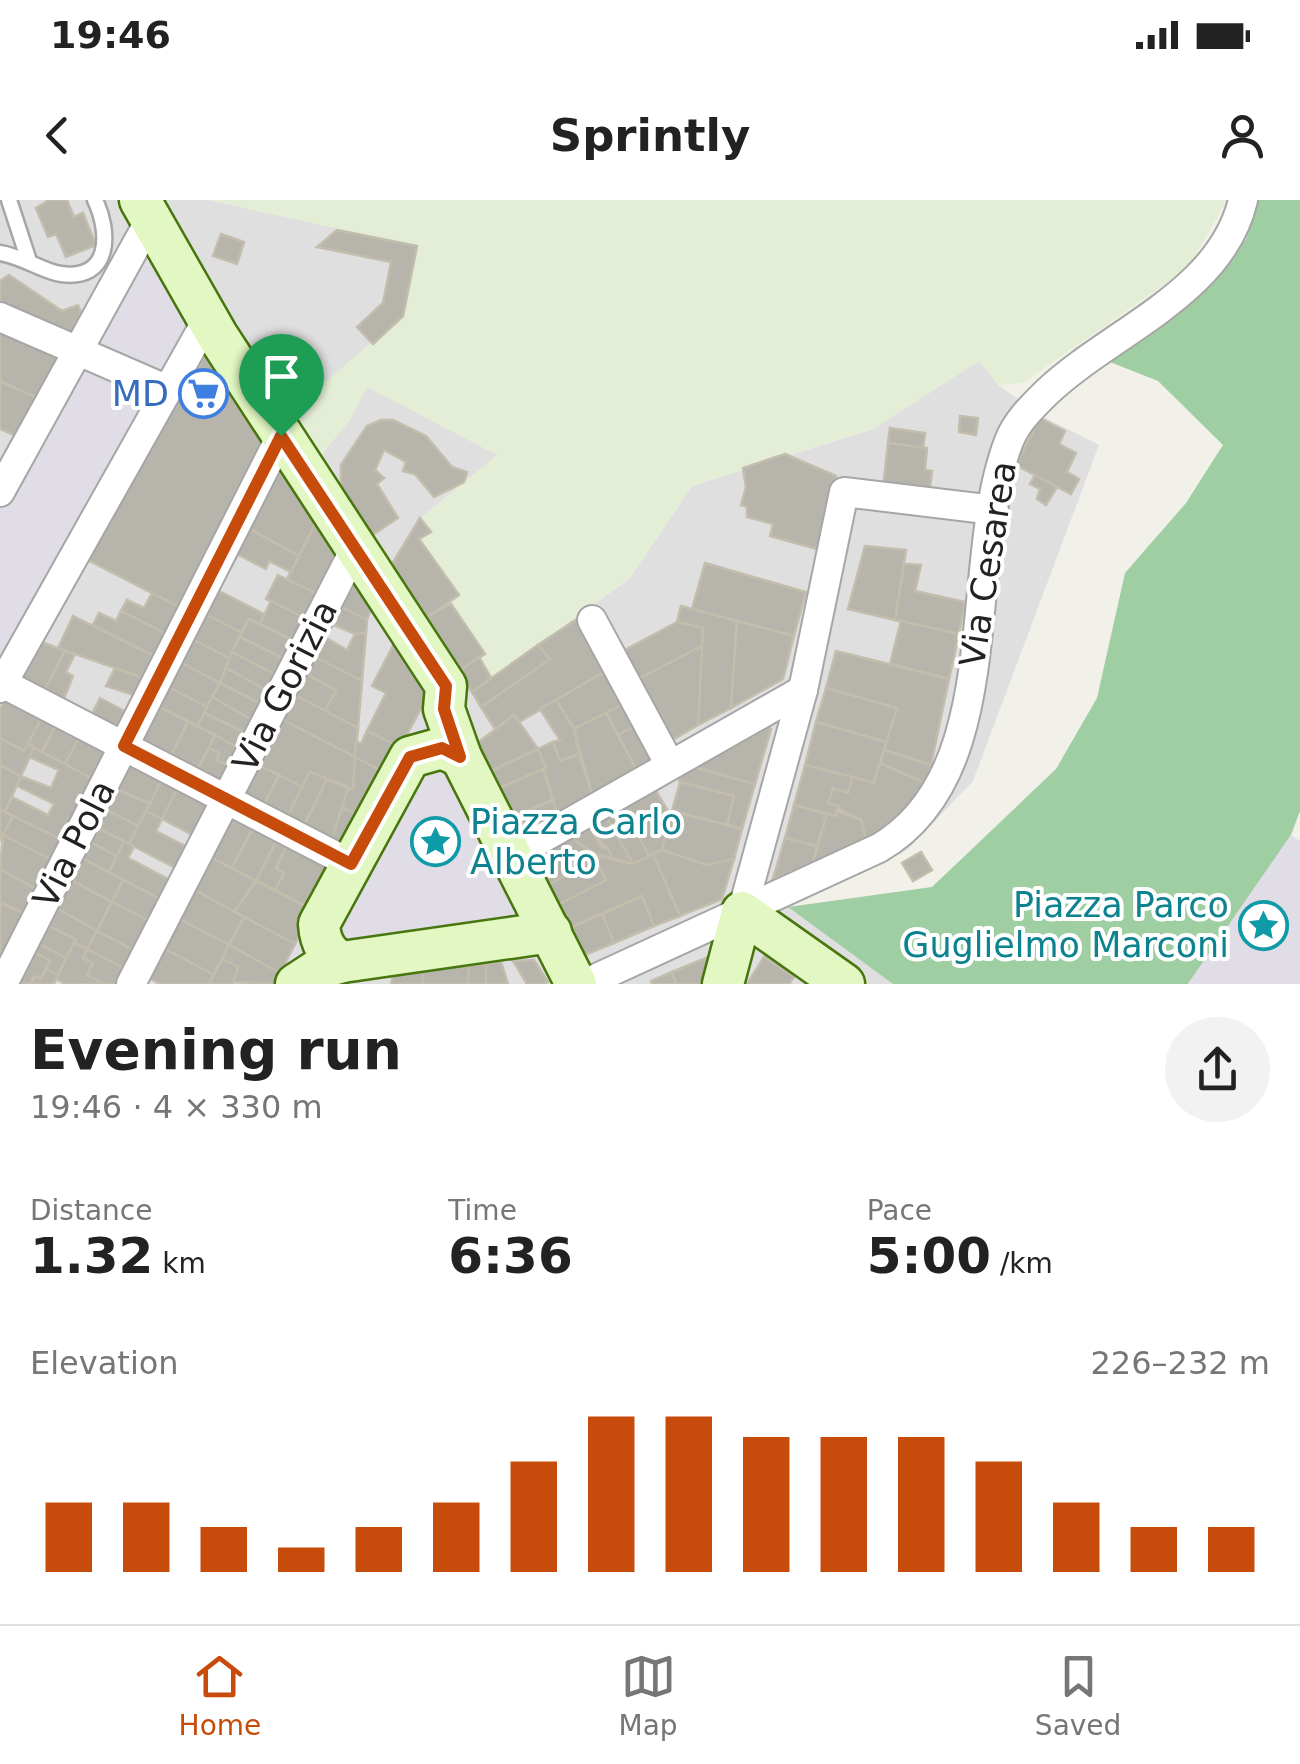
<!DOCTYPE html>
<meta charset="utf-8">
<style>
body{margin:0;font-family:"DejaVu Sans",sans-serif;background:#f2f2f2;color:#222;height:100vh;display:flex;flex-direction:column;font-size:38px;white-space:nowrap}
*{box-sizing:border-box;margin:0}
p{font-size:32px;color:#767676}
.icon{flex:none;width:55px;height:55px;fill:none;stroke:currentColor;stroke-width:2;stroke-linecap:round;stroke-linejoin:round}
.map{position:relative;height:784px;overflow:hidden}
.side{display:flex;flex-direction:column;background:#fff;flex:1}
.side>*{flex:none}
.pin{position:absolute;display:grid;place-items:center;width:85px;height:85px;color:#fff;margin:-102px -42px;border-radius:50% 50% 50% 0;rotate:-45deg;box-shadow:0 0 10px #0007}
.pin .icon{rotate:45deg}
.round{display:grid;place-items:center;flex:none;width:105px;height:105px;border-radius:52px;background:#f2f2f2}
.head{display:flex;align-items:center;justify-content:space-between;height:170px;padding:0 30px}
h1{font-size:55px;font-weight:600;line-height:75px}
.metrics{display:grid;grid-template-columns:repeat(3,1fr);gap:15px;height:170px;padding:10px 30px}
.metrics div{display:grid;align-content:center}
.metrics b{font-size:50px;font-weight:600}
.metrics small{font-size:28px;font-weight:400}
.metrics p{font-size:28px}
.chart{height:280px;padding:20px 30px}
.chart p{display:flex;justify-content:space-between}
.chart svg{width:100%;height:180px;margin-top:10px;stroke:#c74c0c;stroke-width:6}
.status{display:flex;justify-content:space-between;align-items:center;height:70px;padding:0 50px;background:#fff;direction:ltr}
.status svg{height:28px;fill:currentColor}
header{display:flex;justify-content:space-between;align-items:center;height:130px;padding:0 30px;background:#fff;font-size:45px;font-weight:600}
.tab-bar{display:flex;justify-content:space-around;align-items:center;height:140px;border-top:2px solid #e0e0e0;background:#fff;font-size:28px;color:#767676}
.tab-bar a{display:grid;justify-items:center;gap:5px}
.tab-bar .on{color:#c74c0c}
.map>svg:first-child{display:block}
.residential{fill:#e0dfdf}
.farmland{fill:#e4eed6}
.forest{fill:#a0cea3}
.plaza{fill:#e1dde7}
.building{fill:#b7b5ab;stroke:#c2bdac;stroke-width:2.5}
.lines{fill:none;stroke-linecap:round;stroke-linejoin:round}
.lane-casing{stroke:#a6a6a6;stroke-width:19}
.street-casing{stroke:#a6a6a6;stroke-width:32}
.secondary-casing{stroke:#46760c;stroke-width:45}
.lane{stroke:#fff;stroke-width:14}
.street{stroke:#fff;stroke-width:28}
.secondary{stroke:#e2f7c2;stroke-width:40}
.route-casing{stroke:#fff;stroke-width:20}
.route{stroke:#c74c0c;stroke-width:12}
.labels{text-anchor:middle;stroke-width:8;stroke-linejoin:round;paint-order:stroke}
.shop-label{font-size:35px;fill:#366cbe;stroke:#fff;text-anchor:end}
.street-label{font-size:35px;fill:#222;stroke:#fff}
.culture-label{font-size:35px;fill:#0d838f;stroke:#fff;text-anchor:start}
</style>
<div class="status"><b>19:46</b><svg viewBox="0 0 49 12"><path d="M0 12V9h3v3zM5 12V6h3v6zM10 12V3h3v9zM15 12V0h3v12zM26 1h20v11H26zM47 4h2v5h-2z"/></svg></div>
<header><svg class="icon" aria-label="back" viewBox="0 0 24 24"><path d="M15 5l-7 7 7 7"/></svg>Sprintly<svg class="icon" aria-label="person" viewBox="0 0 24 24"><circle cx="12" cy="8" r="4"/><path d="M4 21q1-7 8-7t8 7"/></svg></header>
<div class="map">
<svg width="1300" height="784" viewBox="0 0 1300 784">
<rect width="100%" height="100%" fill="#f1f1e9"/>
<path class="residential" d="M0,0H209L417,46L403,116L289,215L350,220L367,186L498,255L421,319L431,332L491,478L629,379L692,286L873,229L980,160L998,185L1042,216L1099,245L973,581L907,650L788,706L893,784H0Z"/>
<path class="farmland" d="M209,0H1227L1188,68L1023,183L998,185L979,161L873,229L692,286L629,379L491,478L479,457L485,454L451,404L459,395L419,339L431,332L420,318L497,255L367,187L350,220L320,257L288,214L402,116L416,46Z"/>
<path class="forest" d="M1256,0H1300V611L1291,635L1188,784H893L788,707L932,687L1056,569L1097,498L1125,373L1186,303L1223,245L1158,181L1105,160L1201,95L1246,39Z"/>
<g class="plaza">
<path d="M143,6L208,150L7,496L0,493V260Z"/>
<path d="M429,494L563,757L314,784L280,773Z"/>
<path d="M1291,635L1300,641V784H1188Z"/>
</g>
<g class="building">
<path d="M49,0H67L74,17L83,13L96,45L66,57L56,34L48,37L36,8Z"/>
<path d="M337,30L417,46L403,116L373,144L357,127L383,103L391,62L317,47Z"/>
<path d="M221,34L244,42L237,64L213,56Z"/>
<path d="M9,75L62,111L78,105L81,113L70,135L0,105V81Z"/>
<path d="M0,132L58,158L37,198L0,181Z"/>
<path d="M208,150L266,242L181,408L86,359Z"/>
<path d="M0,181L37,198L16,236L0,229Z"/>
<path d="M960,216L978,218L976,235L959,232Z"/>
<path d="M1040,218L1065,231L1059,244L1076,253L1067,272L1079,279L1071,294L1016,265Z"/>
<path d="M381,220H393L426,236L452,267L467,272L464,282L434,297L415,274L403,271L406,262L384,250L375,270L384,278L377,284L398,318L371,336L341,289V265L367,226Z"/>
<path d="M890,228L925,233L923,248L888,243Z"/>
<path d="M888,243L927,248L925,270L932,271L929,295L883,289Z"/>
<path d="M785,254L836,276L817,349L770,336L773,324L747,317V307L741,305L746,287L743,268Z"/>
<path d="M277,271L285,272L317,321L299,356L250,329Z"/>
<path d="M1035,275L1057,287L1046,305L1037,299L1040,289L1030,284Z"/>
<path d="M420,318L431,332L419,339L459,395L425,418L392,364Z"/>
<path d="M317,321L339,356L319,395L287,379Z"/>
<path d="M250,329L299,356L291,372L269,361L266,369L237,354Z"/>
<path d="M865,346L906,350L895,420L848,409Z"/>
<path d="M705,363L806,392L794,436L692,409Z"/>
<path d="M904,364L921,365L915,391L965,402L959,434L895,420Z"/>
<path d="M278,375L319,395L307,419L266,399Z"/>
<path d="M352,377L372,406L367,420L338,405Z"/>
<path d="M217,390L264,414L260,424L249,419L242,433L205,414Z"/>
<path d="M152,393L181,408L168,435L121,411L127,400L144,408Z"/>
<path d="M271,401L307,419L295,441L260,424Z"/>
<path d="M451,404L485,454L459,471L425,418Z"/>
<path d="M338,405L367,420L366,433L355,434L329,423Z"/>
<path d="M681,406L737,421L731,508L698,525L703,428L677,422Z"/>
<path d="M121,411L168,435L156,457L93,425L99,413L116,421Z"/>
<path d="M205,414L242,433L229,458L192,439Z"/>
<path d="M73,416L156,457L146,479L58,448Z"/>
<path d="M249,419L295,441L286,460L240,437Z"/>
<path d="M577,419L606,471L519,522L514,515L495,529L481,507L550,459L538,445Z"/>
<path d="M737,421L794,436L783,479L731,508Z"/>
<path d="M901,421L959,434L949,479L890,464Z"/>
<path d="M677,422L703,428L702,446L638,479L623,451Z"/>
<path d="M366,433L362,481L313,456L323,436L347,450L355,434Z"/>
<path d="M240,437L286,460L278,476L232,452Z"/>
<path d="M192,439L229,458L220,483L180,462Z"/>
<path d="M39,441L65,451L44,491L18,477Z"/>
<path d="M395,442L429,494L400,547L367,531L386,493L372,486Z"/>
<path d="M538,445L550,459L481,507L472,492Z"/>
<path d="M702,446L698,525L669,542L638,479Z"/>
<path d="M65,451L75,454L66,472L73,476L63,501L44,491Z"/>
<path d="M836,451L949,479L931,565L884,550L897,508L826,488Z"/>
<path d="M232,452L278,476L270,492L226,468Z"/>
<path d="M313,456L362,481L358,528L325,511L336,490L304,473Z"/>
<path d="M479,457L491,478L472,492L459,471Z"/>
<path d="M180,462L220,483L207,507L168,487Z"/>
<path d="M115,468L146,479L137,496L106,486Z"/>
<path d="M226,468L270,492L263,505L220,483Z"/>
<path d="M606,471L624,504L574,529L556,500Z"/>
<path d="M304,473L336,490L325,511L293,494Z"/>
<path d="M220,483L263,505L254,521L212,497Z"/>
<path d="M168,487L207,507L198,526L158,506Z"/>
<path d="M826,488L897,508L886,542L816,522Z"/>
<path d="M293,494L358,528L355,557L281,519Z"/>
<path d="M7,496L43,515L24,551L0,538V509Z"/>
<path d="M212,497L254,521L248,534L204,513Z"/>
<path d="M100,498L128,513L119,531L91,516Z"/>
<path d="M556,500L574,529L579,554L560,561L553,542L560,540L540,509Z"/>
<path d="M624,504L636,526L618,535L606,513Z"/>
<path d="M158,506L188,522L170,558L139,542Z"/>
<path d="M204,513L248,534L240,549L198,526Z"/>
<path d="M606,513L638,572L593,597L574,529Z"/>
<path d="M43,515L57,523L42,552L28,544Z"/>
<path d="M514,515L538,549L487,573L475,545Z"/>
<path d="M281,519L355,557L353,589L310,572L302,587L258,565Z"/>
<path d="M188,522L215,535L197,571L170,558Z"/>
<path d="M816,522L886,542L874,583L805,565Z"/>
<path d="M57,523L81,535L65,564L42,552Z"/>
<path d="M765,523L771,529L755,584L693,567Z"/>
<path d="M636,526L655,562L638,572L618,535Z"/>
<path d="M367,531L400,547L385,573L355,557L356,541L361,544Z"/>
<path d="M81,535L110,550L95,580L65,564Z"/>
<path d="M215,535L240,549L231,567L216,560L219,553L209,548Z"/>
<path d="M0,538L24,551L28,544L34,548L21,576L0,565Z"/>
<path d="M553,542L560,561L579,554L593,597L558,617L538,549Z"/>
<path d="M34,548L95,580L64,641L5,612L12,597L48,615L54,604L17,586L21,576L51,588L59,570L29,557Z"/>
<path d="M209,548L219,553L216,560L231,567L222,584L197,571Z"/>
<path d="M538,549L546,568L495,590L487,573Z"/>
<path d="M884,550L931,565L927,584L880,563Z"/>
<path d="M355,557L385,573L361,617L342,607L348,588L353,589Z"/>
<path d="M127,561L162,580L150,604L113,587Z"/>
<path d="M880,563L927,584L896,620L866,639L861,620L828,603L833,588L848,593L852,577L874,583Z"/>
<path d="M0,565L21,576L5,612L0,609Z"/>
<path d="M258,565L279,575L263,607L242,596Z"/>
<path d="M805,565L852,577L848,593L833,588L828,603L838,606L836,616L794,605Z"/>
<path d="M693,567L755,584L742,629L727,625L734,596L680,582L676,573Z"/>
<path d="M543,569L553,600L510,618L495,590Z"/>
<path d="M310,572L327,579L303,628L286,619Z"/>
<path d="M279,575L302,587L286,619L263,607Z"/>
<path d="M327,579L348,588L331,642L303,628Z"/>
<path d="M162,580L178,588L162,619L146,611Z"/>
<path d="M680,582L734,596L727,625L672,611Z"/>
<path d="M653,586L671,616L662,650L649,656L621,604Z"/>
<path d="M113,587L150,604L138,626L103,608Z"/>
<path d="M178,588L211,606L195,636L162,619Z"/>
<path d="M553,600L558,617L521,638L510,618Z"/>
<path d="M621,604L649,656L633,664L604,613Z"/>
<path d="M794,605L827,614L817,646L785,638Z"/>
<path d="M342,607L361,617L344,649L331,642Z"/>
<path d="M103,608L138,626L129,644L93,626Z"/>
<path d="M0,609L13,616L0,641Z"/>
<path d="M146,611L162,619L156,631L189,648L178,669L129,644Z"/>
<path d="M672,611L742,629L734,659L706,665L662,650Z"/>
<path d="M837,611L861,620L866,639L813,663L827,614L836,616Z"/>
<path d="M604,613L633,664L614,659L587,623Z"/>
<path d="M13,616L64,641L54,661L3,635Z"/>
<path d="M231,617L253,628L232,668L210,657Z"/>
<path d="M587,623L602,648L606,646L614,659L583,650L566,635Z"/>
<path d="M93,626L124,641L117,656L86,640Z"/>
<path d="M253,628L277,640L256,681L232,668Z"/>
<path d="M3,635L54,661L39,691L0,669Z"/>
<path d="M566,635L598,656L546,686L531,654Z"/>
<path d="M785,638L817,646L813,663L773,679Z"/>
<path d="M86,640L117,656L109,672L78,656Z"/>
<path d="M277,640L287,645L276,668L284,673L275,690L256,681Z"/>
<path d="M124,641L134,647L128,658L172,681L162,700L109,672Z"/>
<path d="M287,645L333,669L313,710L275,690L284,673L276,668Z"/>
<path d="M662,650L706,665L734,659L722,699L680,716L653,654Z"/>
<path d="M921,652L932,670L913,681L902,663Z"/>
<path d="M653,654L680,716L654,726L642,696L567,729L556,706L606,680L595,659L598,656L633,664Z"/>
<path d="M78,656L123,680L112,702L67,678Z"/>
<path d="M210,657L256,681L234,712L193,689Z"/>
<path d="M595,659L606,680L556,706L546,686Z"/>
<path d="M0,669L39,691L27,715L0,702Z"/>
<path d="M67,678L112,702L97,731L53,706Z"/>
<path d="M123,680L162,700L151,722L112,702Z"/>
<path d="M256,681L313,710L295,744L234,712Z"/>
<path d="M193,689L244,717L229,745L178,718Z"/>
<path d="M642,696L654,726L614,743L602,714Z"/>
<path d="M112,702L151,722L135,751L97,731Z"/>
<path d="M2,703L27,715L0,768V707Z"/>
<path d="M53,706L97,731L87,749L44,724Z"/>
<path d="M602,714L614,743L580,757L567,729Z"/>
<path d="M244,717L295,744L280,773L229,745Z"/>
<path d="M178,718L229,745L214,775L163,748Z"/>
<path d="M44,724L76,739L66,758L34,741Z"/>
<path d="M97,731L135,751L126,769L87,749Z"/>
<path d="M34,741L66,758L58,775L46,769L50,761L30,750Z"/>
<path d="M74,743L87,749L83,758L93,763L87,775L105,784H65L56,779Z"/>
<path d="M229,745L280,773L274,784L230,782L238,767L222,759Z"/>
<path d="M163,748L214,775L209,784H160L147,777Z"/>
<path d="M87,749L126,769L118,784H105L87,775L93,763L83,758Z"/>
<path d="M30,750L50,761L41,779L35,776L30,784H13Z"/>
<path d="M708,757L702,784H676L672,772Z"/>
<path d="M764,757L794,777L789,784H747Z"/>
<path d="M222,759L238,767L233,784H209Z"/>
<path d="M534,760L548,782L544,784H527L513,761Z"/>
<path d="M501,762L508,784H486V764Z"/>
<path d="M486,764V784H468L469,765Z"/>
<path d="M469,765L468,784H423L422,771Z"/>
<path d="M46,769L58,775L54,784H30L35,776L41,779Z"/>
<path d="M422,771L423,784H391L394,774Z"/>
<path d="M672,772L676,784H652L651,781Z"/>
</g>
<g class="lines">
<defs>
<g id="lane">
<path d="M9,0L28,58"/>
<path d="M0,53C24,57 44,72 61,74C112,81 110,31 95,0"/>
</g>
<g id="street">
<path d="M0,117L168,190"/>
<path d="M0,292L150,20"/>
<path d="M592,420L670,565"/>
<path d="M0,482L351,664"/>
<path d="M0,488L207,120"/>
<path d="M511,656L803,490"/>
<path d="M742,712L803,490L844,292L994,310"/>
<path d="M3,784L281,236"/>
<path d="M131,784L356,347"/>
<path d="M584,784L879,648C1008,573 961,364 1009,241C1017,221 1032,207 1046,193C1111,131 1221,94 1243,0"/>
</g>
<g id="secondary">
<path d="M140,0L217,135L446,486L444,509L461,557L576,784"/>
<path d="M461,557L442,548L410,557L319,724C320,741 326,754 342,762L551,732"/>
<path d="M296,784L319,769L342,762"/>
<path d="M723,784L742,712L844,784"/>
</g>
</defs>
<use href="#lane" class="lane-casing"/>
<use href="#street" class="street-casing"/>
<use href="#secondary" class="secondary-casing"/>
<use href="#lane" class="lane"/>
<use href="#street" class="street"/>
<use href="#secondary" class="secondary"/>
</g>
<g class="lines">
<defs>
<path id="route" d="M281,236L446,486L444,509L460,557L442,548L410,557L351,664L124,546Z"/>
</defs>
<use href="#route" class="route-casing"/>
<use href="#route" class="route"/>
</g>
<defs>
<symbol id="supermarket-ring" viewBox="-11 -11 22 22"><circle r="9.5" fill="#fff" stroke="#3f7fe0" stroke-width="1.5"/><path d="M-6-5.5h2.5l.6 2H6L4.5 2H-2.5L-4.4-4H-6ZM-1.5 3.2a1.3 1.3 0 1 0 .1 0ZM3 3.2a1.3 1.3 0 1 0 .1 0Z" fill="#3f7fe0"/></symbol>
<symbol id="sight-ring" viewBox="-11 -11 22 22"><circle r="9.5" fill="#fff" stroke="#0f9aa8" stroke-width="1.5"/><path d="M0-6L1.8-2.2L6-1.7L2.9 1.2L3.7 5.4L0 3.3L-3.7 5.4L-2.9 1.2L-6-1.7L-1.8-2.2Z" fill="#0f9aa8"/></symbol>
</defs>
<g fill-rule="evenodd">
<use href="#supermarket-ring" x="176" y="166" width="55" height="55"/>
<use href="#sight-ring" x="408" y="614" width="55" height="55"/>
<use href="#sight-ring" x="1236" y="698" width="55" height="55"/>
</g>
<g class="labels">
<g class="shop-label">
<text x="169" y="206">MD</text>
</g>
<g class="street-label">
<text transform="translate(988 364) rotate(-81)" y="12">Via Cesarea</text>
<text transform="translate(285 486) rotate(-63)" y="12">Via Gorizia</text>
<text transform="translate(74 644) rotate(-63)" y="12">Via Pola</text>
</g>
<g class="culture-label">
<text x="470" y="634">Piazza Carlo<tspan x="470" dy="40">Alberto</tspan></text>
<text x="1229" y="717" text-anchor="end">Piazza Parco<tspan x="1229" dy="40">Guglielmo Marconi</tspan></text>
</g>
</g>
</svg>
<div class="pin" style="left:281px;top:236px;background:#1e9e55"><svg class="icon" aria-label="arrive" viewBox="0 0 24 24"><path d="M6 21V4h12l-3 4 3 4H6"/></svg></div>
</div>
<section class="side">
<div class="head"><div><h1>Evening run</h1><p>19:46 · 4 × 330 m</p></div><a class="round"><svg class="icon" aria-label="share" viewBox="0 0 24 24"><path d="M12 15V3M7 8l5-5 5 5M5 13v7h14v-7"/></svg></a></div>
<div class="metrics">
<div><p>Distance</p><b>1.32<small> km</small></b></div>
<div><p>Time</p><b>6:36</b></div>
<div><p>Pace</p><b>5:00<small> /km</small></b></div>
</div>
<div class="chart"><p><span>Elevation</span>226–232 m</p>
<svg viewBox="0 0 160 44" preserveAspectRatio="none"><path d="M5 44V27M15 44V27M25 44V33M35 44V38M45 44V33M55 44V27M65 44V17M75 44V6M85 44V6M95 44V11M105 44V11M115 44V11M125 44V17M135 44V27M145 44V33M155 44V33"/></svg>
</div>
</section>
<nav class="tab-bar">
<a class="on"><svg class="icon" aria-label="home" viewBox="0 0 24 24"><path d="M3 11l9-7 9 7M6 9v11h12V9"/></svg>Home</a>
<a><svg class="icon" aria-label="map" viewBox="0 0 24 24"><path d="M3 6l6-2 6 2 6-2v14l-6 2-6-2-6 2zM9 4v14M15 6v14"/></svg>Map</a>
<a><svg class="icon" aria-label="saved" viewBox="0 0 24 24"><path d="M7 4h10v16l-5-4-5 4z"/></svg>Saved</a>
</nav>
